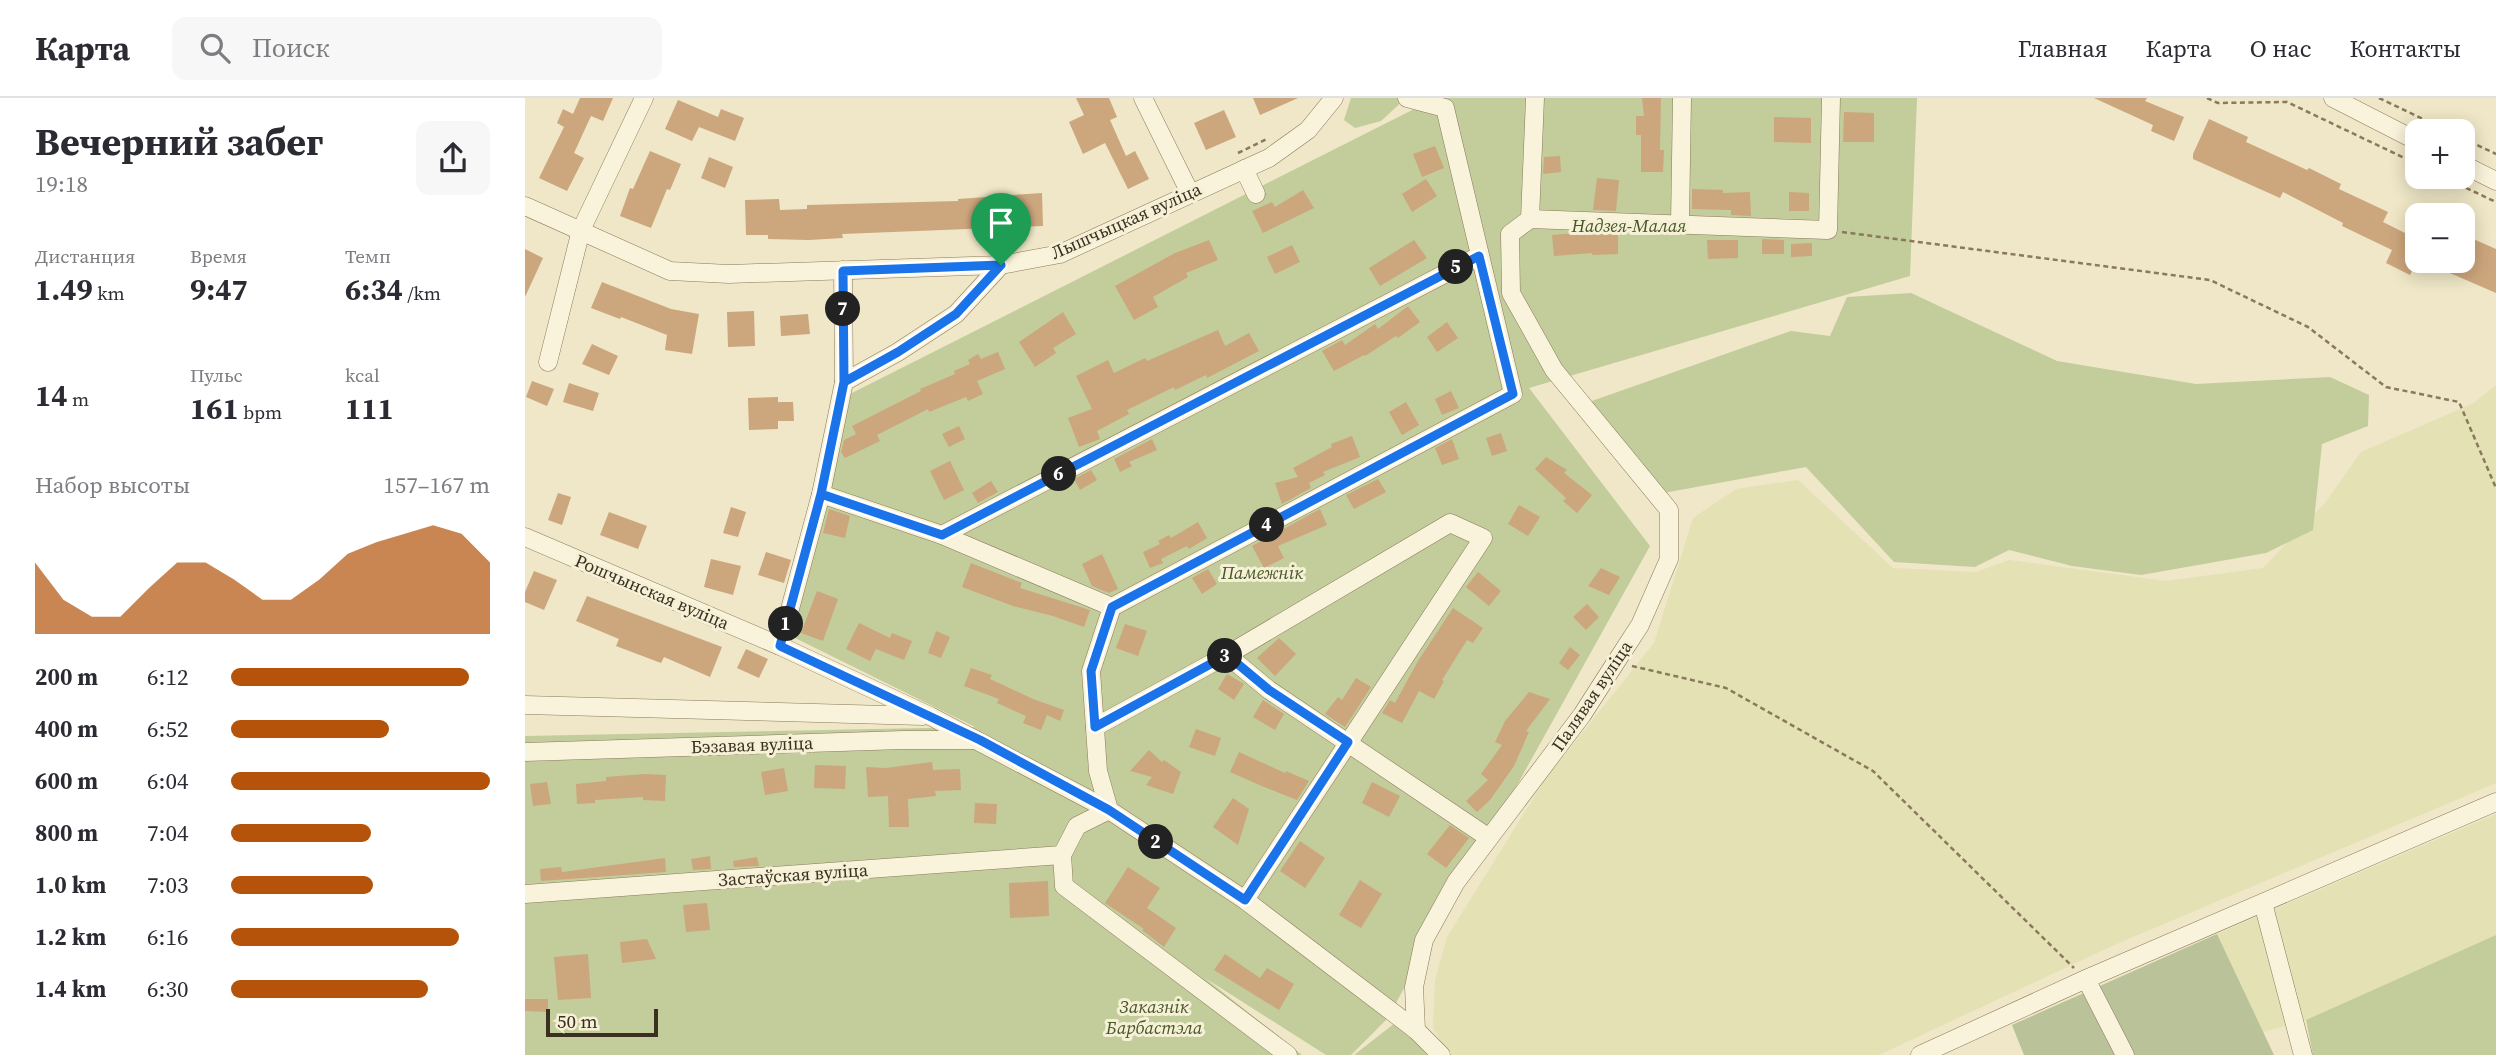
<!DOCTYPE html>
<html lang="ru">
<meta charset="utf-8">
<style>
body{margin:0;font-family:"Source Serif 4",serif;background:#f7f7f7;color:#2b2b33;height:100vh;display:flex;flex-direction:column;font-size:26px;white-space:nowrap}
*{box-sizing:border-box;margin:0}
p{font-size:23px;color:#7c7c81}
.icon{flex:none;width:38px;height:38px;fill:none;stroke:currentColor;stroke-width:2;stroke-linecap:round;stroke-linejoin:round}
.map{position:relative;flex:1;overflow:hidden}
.details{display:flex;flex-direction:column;background:#fff;width:525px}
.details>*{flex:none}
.fabs{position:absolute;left:1880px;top:21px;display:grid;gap:14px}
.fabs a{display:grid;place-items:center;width:70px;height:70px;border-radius:14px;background:#fff;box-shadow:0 4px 18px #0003;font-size:35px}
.scale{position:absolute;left:21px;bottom:18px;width:112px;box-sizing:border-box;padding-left:7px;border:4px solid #3b3020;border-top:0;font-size:19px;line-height:24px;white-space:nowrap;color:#3b3020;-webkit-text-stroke:5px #f6f0d7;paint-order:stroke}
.pin{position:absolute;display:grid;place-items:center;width:60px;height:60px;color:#fff;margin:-72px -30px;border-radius:50% 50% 50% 0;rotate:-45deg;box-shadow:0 0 7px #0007}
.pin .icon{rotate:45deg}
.km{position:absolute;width:35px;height:35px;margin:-18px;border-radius:50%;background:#222;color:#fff;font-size:19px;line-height:35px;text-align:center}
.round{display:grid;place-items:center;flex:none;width:74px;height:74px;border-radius:14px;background:#f7f7f7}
.head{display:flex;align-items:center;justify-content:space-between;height:119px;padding:0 35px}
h1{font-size:38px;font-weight:700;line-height:52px}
.stats{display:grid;grid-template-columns:repeat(3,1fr);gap:10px;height:119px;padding:7px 35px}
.stats div{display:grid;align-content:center}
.stats b{font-size:30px;font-weight:700}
.stats small{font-size:19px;font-weight:400}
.stats p{font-size:19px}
.chart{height:196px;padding:14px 35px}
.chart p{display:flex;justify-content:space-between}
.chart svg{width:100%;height:126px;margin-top:7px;fill:#b45309;opacity:.7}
ul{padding:0 35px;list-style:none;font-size:23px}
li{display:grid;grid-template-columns:112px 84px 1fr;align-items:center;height:52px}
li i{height:18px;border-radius:9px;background:#b45309}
header{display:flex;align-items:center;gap:42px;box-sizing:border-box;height:98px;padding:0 35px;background:#fff;border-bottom:2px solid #e1e1e2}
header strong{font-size:33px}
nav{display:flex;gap:38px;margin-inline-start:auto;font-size:24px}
.search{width:490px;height:63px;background:#f7f7f7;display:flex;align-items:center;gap:18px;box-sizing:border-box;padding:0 24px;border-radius:14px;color:#7c7c81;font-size:26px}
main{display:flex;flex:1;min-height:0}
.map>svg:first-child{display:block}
.farmland{fill:#e4e1b4}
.green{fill:#c2cd9b}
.cemetery{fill:#b9c299}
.building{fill:#cca67d}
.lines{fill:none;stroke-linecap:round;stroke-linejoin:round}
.minor-casing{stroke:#8a795c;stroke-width:19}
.path{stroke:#8a795c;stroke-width:2.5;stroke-dasharray:5 3.5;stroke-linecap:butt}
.minor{stroke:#f9f3db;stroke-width:18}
.route-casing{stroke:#fff;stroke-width:14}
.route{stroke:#1a73e8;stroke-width:9}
.labels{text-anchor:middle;stroke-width:6;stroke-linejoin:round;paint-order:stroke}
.street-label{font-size:18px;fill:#3b3020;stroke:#f6f0d7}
.park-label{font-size:18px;font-style:italic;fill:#465726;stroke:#f6f0d7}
</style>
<header>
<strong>Карта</strong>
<div class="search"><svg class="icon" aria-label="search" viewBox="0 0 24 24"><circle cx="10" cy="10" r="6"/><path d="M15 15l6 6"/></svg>Поиск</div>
<nav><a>Главная</a><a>Карта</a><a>О нас</a><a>Контакты</a></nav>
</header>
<main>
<section class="details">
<div class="head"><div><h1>Вечерний забег</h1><p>19:18</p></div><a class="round"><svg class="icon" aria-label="share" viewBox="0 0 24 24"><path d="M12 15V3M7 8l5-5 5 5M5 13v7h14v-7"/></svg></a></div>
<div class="stats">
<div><p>Дистанция</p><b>1.49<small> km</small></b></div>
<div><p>Время</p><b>9:47</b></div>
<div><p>Темп</p><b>6:34<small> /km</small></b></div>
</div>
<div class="stats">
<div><b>14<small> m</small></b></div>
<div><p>Пульс</p><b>161<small> bpm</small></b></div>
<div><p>kcal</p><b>111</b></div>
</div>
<div class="chart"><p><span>Набор высоты</span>157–167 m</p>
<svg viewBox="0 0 160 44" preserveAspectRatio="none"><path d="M0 44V19L10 32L20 38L30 38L40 28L50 19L60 19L70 25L80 32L90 32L100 25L110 16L120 12L130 9L140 6L150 9L160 19V44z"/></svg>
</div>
<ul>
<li><b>200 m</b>6:12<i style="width:92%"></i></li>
<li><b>400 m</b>6:52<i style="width:61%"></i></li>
<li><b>600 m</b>6:04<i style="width:100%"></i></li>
<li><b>800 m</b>7:04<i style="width:54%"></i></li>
<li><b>1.0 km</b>7:03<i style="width:55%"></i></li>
<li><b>1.2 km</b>6:16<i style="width:88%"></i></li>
<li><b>1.4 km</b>6:30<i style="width:76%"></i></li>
</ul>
</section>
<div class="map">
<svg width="1971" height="957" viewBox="0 0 1971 957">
<rect width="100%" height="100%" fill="#efe7c7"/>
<g class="farmland">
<path d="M1971,287V685L1587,848L1354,957H924L908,930L910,882L922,839L1021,680L1129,545L1168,420L1211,391L1273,382L1368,470L1451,474L1484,462L1641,483L1738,470L1800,405L1836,354L1949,305Z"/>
<path d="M1971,716V837L1781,922L1738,934L1692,836Z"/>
</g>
<g class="green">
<path d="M826,0H881L856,23L830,30L819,22Z"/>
<path d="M911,0H1392L1385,178L1004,290L1125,448L862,921L826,957H801L680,880L777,957H0V638L450,629L262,536L323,297Z"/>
<path d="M1386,195L1532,263L1671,286L1805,279L1844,297L1843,328L1797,346L1788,432L1741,455L1616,477L1547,468L1484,452L1450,469L1369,464L1281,369L1133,396L1064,304L1266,233L1305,238L1322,199Z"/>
<path d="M1971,837V957H1788L1781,922Z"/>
<path d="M870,925L904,957H829Z"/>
</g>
<path class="cemetery" d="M1692,836L1749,957H1499L1487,927Z"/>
<g class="building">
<path d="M55,0H88L78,23L66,18L49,55L59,60L42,93L14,80L39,29L32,25L38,11L48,16Z"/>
<path d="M551,0H584L592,19L585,22L601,58L610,53L624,81L603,91L580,45L558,56L544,24L559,17Z"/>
<path d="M728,0H773L735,17Z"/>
<path d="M1117,0H1136L1135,52H1139L1138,74H1116V37H1111V18H1119Z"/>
<path d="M1569,0H1622L1620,3L1659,19L1649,43L1626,33L1628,27Z"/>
<path d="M153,2L193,19L196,11L219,20L210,43L174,29L167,43L140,31Z"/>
<path d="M699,12L711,39L681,52L669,25Z"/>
<path d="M1319,14L1349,15V44H1318Z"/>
<path d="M1249,19L1286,20V45L1249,44Z"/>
<path d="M1684,21L1723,39L1721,44L1782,72L1784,70L1816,86L1814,91L1863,114L1858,124L1892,141V163L1885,177L1861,165L1867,152L1817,128L1818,125L1758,94L1755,100L1668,61V56Z"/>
<path d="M910,48L919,70L897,79L888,56Z"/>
<path d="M125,53L156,66L145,92L142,91L126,130L95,118L105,90L108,91Z"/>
<path d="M1035,58L1036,74L1018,76L1019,59Z"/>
<path d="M184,59L208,69L200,90L176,80Z"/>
<path d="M1072,80L1094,82L1091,113L1068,112Z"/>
<path d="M901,81L912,98L887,114L877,96Z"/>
<path d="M1167,91L1198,92V95L1225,94L1226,118L1206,117V112L1167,111Z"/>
<path d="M778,92L789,110L738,135L727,113L747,104L750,109Z"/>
<path d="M1264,94L1284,95V113H1264Z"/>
<path d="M517,95L518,128L317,136L318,140L284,142L243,141V137H221L220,102L254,101L255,112L282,111V107L433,103V101Z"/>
<path d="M1060,134L1093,136V156L1067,157V155L1029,158L1027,137Z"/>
<path d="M1937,136L1971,151V195L1918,172L1922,163H1937Z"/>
<path d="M1237,141L1259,142V156H1237Z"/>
<path d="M684,142L693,162L661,175L663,179L628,199L633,209L609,222L590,188L650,155Z"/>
<path d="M889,142L902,160L855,188L844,170Z"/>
<path d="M1182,142H1213V160L1183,161Z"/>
<path d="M1287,145V158L1266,159V146Z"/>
<path d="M767,147L775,164L750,176L742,159Z"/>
<path d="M0,151L18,160L0,199Z"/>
<path d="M77,184L146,211L174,216L167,256L140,252L142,237L96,219L95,221L66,210Z"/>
<path d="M883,208L895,224L873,240L871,238L840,258L839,257L809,273L797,253L817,242L820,247L850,226L853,231Z"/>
<path d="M229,213L230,248L203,249L202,214Z"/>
<path d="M538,214L551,236L528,250L531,255L510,269L494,244Z"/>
<path d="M283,216L285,236L256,238L255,218Z"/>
<path d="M922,224L933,240L912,254L902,239Z"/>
<path d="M693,232L700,248L724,235L734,253L682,280L681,277L650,292L649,289L602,312L604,316L572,333L575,341L554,349L543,320L567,311L551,278L583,262L589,275L620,260L622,263Z"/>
<path d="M67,246L93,258L84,277L57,266Z"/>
<path d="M473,254L480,271L452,283L458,296L443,303L441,299L404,314L403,311L352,337L355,343L320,360L316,354L319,342L331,336L327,328L396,293L395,291L430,276L429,273L445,266L443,262L453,256L456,261Z"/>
<path d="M7,283L29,291L22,308L1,299Z"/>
<path d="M44,285L74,295L68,313L38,304Z"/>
<path d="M926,293L934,310L917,317L910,301Z"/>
<path d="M253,299V304H268L269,323H253V331L224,332L223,300Z"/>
<path d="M881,304L894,327L877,337L864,314Z"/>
<path d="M434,328L440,341L424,349L417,336Z"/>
<path d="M976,335L982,353L967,358L961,340Z"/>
<path d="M827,338L835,359L798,374L800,377L784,385L786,390L757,406L750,385L773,379L768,370L807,349L806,346Z"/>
<path d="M627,341L632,352L604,364L607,368L595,374L589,361Z"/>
<path d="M927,341L934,361L917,367L910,350Z"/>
<path d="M1021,359L1042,372L1039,375L1067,397L1052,415L1038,403L1041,400L1010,371Z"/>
<path d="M425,363L439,392L419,402L405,373Z"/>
<path d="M566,372L572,382L555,392L549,381Z"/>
<path d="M853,381L861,394L829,411L821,397Z"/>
<path d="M466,383L473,394L453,405L447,395Z"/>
<path d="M33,395L46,399L37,427L23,422Z"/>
<path d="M994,407L1015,419L1003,438L983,426Z"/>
<path d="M206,409L221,414L213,439L198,435Z"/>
<path d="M304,411L325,418L320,440L298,435Z"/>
<path d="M795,411L802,427L753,448L759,460L739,470L727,448Z"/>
<path d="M84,414L122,428L113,451L75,437Z"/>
<path d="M673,424L682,440L664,451L662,448L636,461L638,465L625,470L618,454L635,446L633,443L644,437L646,440Z"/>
<path d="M241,454L266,462L259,485L233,477Z"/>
<path d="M577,456L593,491L584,495L567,488L557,466Z"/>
<path d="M186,461L216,468L208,497L179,489Z"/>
<path d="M446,465L497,485L495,490L565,512L559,529L528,518L488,508L437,489Z"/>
<path d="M1076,470L1095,479L1084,497L1063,488Z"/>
<path d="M683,471L692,486L677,496L667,480Z"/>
<path d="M9,473L32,482L19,512L0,504V494Z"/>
<path d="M953,474L976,493L964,508L941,489Z"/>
<path d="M292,493L313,501L298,543L276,535Z"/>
<path d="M62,498L197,549L185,579L139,559L136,565L91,548L94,541L51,523Z"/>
<path d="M1062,506L1074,519L1061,532L1048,519Z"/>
<path d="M928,510L958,530L948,545L942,542L917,582L919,583L909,601L894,593L877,625L857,615L865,602L870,605L893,563Z"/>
<path d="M334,525L365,540L367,535L387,543L379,562L351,551L345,563L321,551Z"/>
<path d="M600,526L622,533L613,558L591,550Z"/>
<path d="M411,533L425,539L416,560L403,555Z"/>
<path d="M754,540L771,556L750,578L732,560Z"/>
<path d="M1045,549L1055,557L1043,572L1034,565Z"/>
<path d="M221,551L243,561L234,580L212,570Z"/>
<path d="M446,570L467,577L465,581L508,601L539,612L535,623L522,617L516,632L498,625L501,618L472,605L474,601L439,588Z"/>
<path d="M702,576L719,586L709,602L693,591Z"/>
<path d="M831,580L846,589L820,629L800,616L813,599L817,602Z"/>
<path d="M1004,594L1025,601L1001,633L1004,634L989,668L965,702L952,714L941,703L963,682L956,676L977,647L970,644L980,623Z"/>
<path d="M738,602L759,616L750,632L728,619Z"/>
<path d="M671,631L696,640L690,658L664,649Z"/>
<path d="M624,652L637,664L639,662L656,674L648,696L621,687L627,679L605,673Z"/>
<path d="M714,654L760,675L761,673L784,683L772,702L739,689L705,674Z"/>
<path d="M407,664L408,672L435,671L436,692L410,693L411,698L383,701L384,729H364L363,698L343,699L341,669L361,670Z"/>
<path d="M290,667L321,668L320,691L289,690Z"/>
<path d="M259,670L263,693L240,697L236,674Z"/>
<path d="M120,676L141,677L140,703L118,702V699L70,702V705L52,706L51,686L81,683V679Z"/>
<path d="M22,684L26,706L8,708L5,686Z"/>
<path d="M847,684L875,698L864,719L837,705Z"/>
<path d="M708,700L724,711L713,747L688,729Z"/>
<path d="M450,705L472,706L471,726L449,725Z"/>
<path d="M925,727L944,740L921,770L902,756Z"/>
<path d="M775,743L800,760L780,790L755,773Z"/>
<path d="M185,758L186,771L168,772L166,761Z"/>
<path d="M232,759L234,768L209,769L208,763Z"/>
<path d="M140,760L141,774L16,783L15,771L36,769L37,774Z"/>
<path d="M603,769L635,790L622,810L651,830L639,849L617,832L619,831L580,805Z"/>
<path d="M835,782L857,796L836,830L814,817Z"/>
<path d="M523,783L524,818L485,820L484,785Z"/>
<path d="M182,805L185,832L161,834L158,807Z"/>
<path d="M122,841L131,861L97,865L95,844Z"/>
<path d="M63,856L66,900L33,902L29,859Z"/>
<path d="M700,856L735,880L742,870L769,886L754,912L689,872Z"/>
<path d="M0,901H23V914L0,913Z"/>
</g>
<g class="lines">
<defs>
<g id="minor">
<path d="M618,0L665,95"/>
<path d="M1808,0L1892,43"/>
<path d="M1937,66L1971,83"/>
<path d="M719,71L731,96"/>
<path d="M0,108L145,173L204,176L476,167L535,156L744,60L783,32L809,0"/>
<path d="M1005,121L1010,0"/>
<path d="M1155,125L1157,0"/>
<path d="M23,264L56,132L119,0"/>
<path d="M319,284L373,254L431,216L476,167"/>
<path d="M296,396L417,437L587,509"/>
<path d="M417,437L954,158"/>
<path d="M0,439L255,548L405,618L584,712L720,802L891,932L916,957"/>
<path d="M255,548L296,396L319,284L318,172"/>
<path d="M702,557L744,592L964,740"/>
<path d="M0,607L398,618"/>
<path d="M570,629L702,557L925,425L958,440L720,802"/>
<path d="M0,654L378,642H451"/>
<path d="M0,796L537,757"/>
<path d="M1738,805L1778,957"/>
<path d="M1561,881L1600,957"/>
<path d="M891,932L889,889L899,842L931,784L1057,617L1091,564L1115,527L1144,461V412L1029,272L986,195L985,136L1005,121L1303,132L1306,0"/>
<path d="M763,957L539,788L537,757L552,728L584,712L573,673L566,573L587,509L988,296L920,10L882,0"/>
<path d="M1395,957L1561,881L1971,704"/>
</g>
</defs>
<use href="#minor" class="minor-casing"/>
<g class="path">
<path d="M1682,0L1693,5L1762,4L1892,66"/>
<path d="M1854,0L1923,33"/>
<path d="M1937,40L1971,56"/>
<path d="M713,55L742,41"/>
<path d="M1918,79L1971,104"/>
<path d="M1317,134L1685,182L1783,229L1861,289L1934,304L1971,390"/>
<path d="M1107,568L1201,590L1348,673L1549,870"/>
</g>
<use href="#minor" class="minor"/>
</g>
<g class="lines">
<defs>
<path id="route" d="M476,167L431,216L373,254L319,284L296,396L255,548L455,642L584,712L720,802L823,644L744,592L702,557L570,629L566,573L587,509L988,296L954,158L417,437L296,396L319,284L318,173L476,167"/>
</defs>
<use href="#route" class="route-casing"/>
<use href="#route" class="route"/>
</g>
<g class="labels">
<g class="street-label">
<text transform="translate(601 123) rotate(-24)" y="6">Лышчыцкая вуліца</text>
<text transform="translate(127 494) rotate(23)" y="6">Рошчынская вуліца</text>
<text transform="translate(1067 598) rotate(-56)" y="6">Палявая вуліца</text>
<text transform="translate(227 647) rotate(-2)" y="6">Бэзавая вуліца</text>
<text transform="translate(268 777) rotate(-4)" y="6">Застаўская вуліца</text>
</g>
<g class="park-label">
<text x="1104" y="134">Надзея-Малая</text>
<text x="737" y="481">Памежнік</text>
<text x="629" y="915">Заказнік<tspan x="629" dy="21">Барбастэла</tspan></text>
</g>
</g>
</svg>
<div class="fabs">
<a>+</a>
<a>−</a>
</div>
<div class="scale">50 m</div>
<div class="pin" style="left:476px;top:167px;background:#1e9e55"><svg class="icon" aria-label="arrive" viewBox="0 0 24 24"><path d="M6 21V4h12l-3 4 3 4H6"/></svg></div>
<b class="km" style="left:261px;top:526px">1</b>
<b class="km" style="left:631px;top:744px">2</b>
<b class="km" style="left:700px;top:558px">3</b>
<b class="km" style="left:742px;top:427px">4</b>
<b class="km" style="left:931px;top:169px">5</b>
<b class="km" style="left:534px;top:376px">6</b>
<b class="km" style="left:318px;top:211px">7</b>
</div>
</main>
